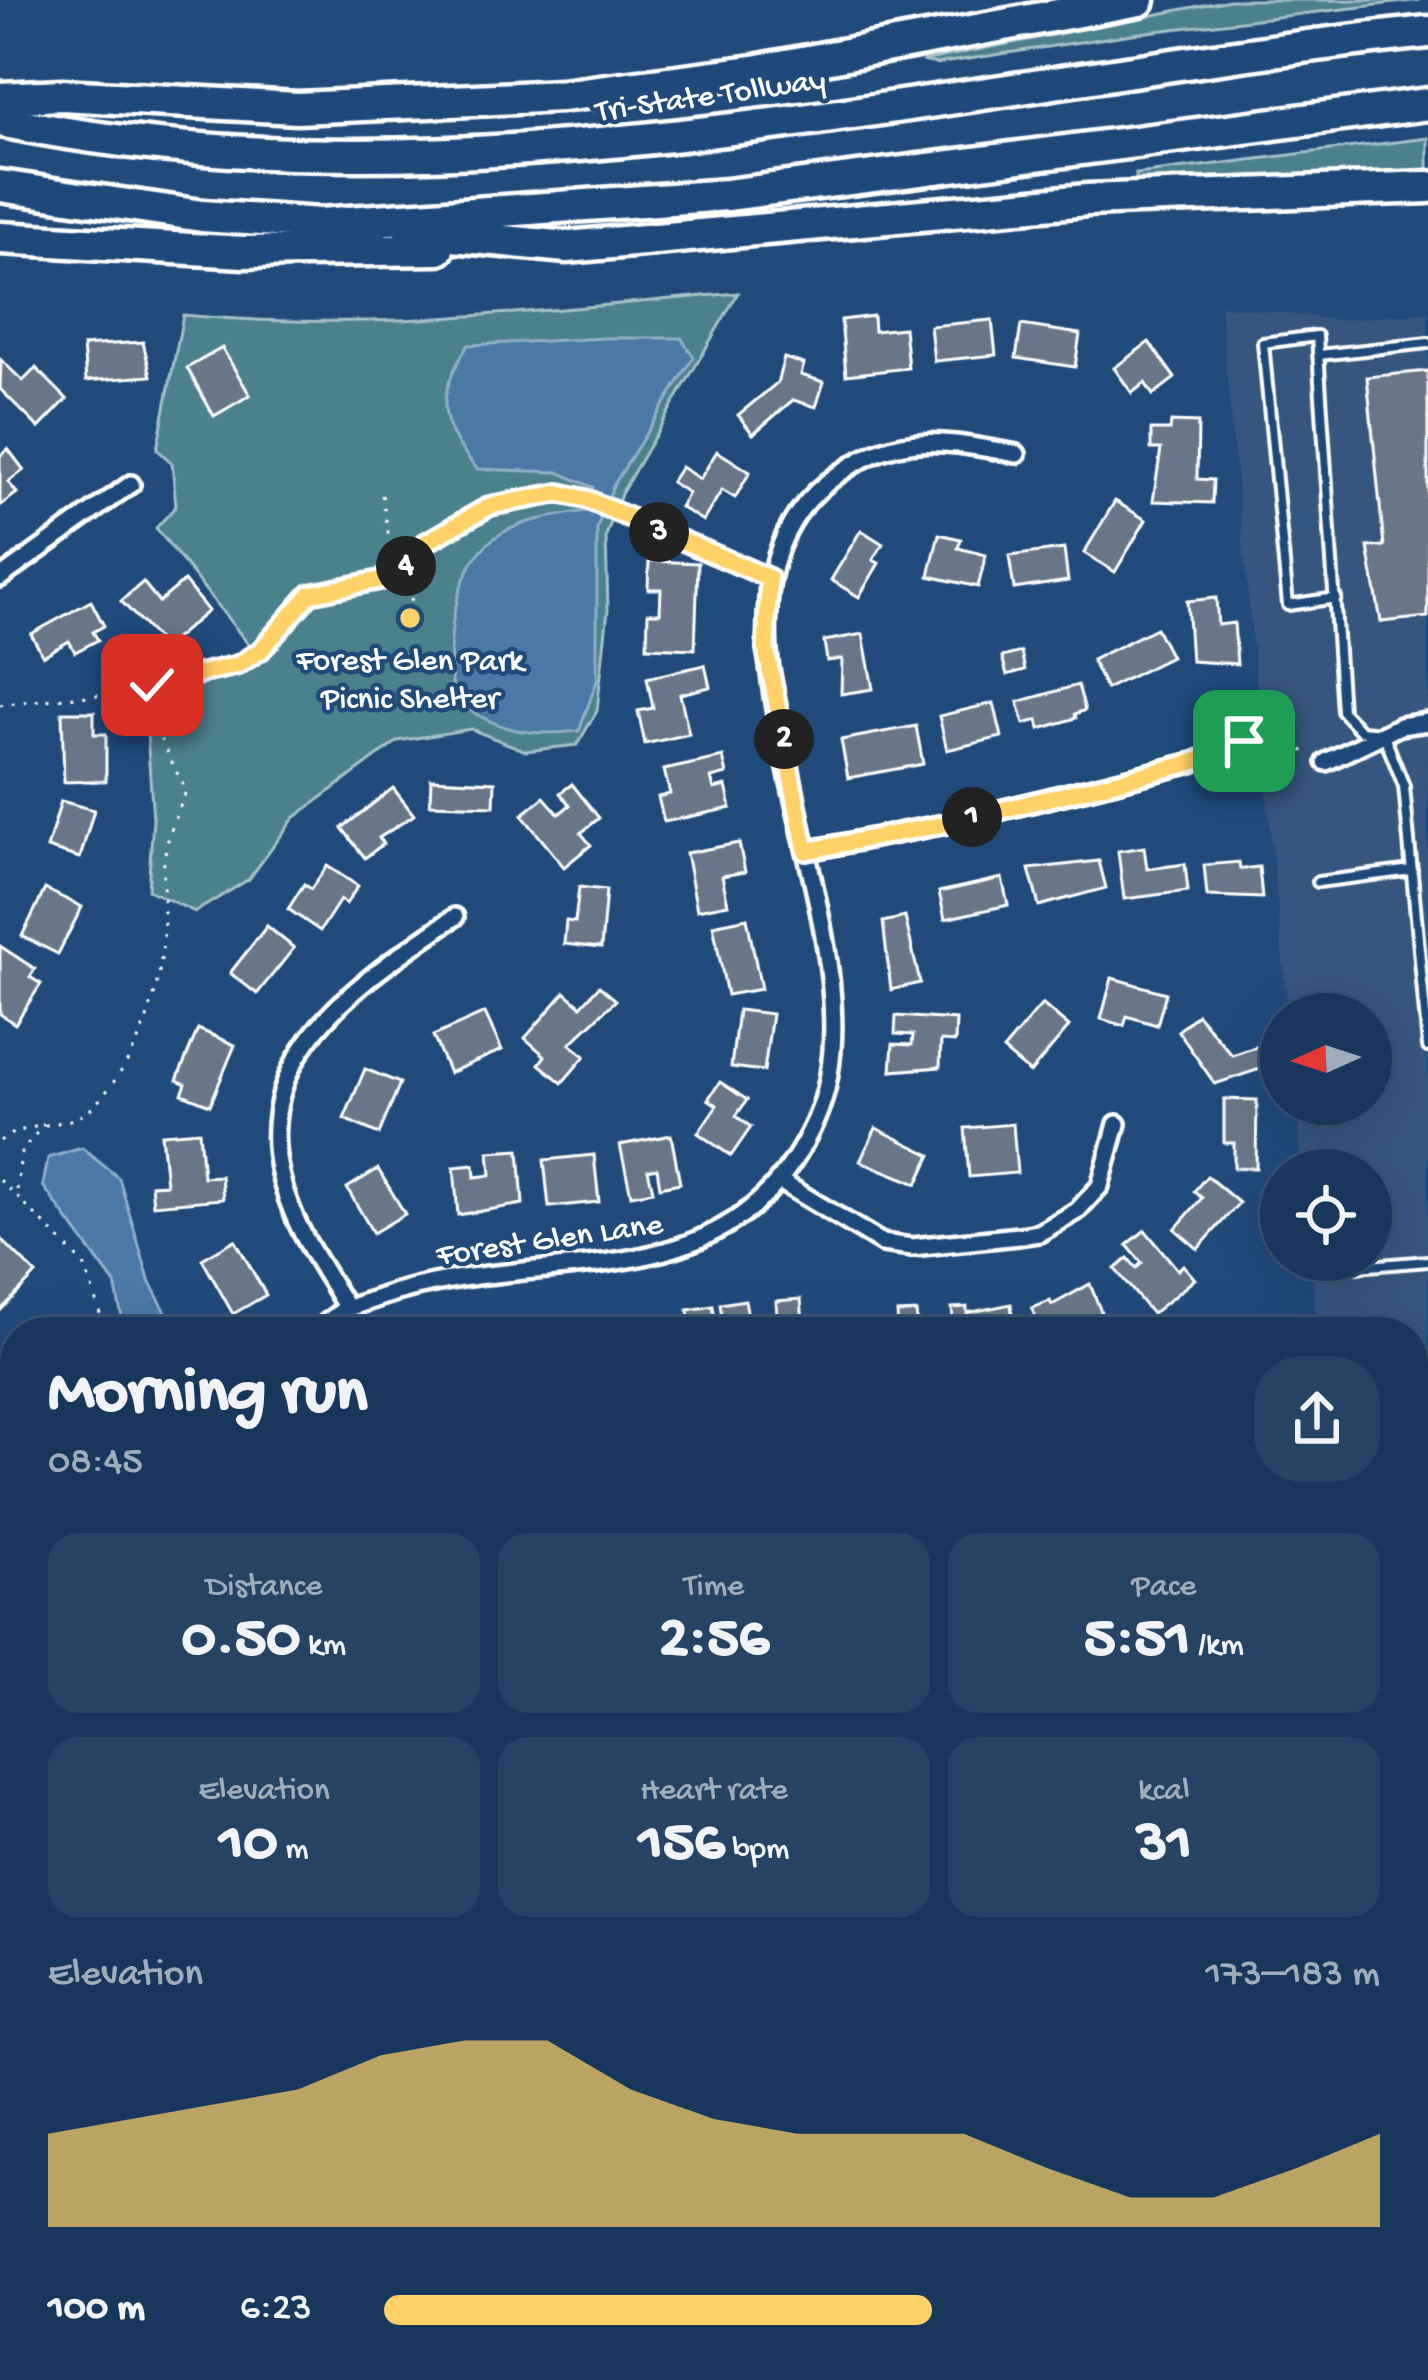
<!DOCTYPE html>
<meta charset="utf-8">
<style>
body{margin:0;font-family:"Gochi Hand",sans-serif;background:#244365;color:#f1f3f6;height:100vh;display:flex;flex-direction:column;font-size:45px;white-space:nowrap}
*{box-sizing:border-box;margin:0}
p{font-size:39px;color:#9eacbb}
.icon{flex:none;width:66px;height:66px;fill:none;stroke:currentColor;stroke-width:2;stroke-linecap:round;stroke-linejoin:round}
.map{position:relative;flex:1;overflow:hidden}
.sheet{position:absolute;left:0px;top:1317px;width:1428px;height:1065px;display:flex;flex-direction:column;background:#17385c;border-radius:48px 48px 0 0;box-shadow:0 12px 48px #0002,0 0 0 3px #365272}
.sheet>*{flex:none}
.needle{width:78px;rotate:267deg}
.tools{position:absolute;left:1260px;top:993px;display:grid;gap:24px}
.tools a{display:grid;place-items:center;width:132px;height:132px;border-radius:50%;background:#17385c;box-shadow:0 12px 48px #0002,0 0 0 3px #365272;font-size:60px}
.pin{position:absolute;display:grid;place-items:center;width:102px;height:102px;color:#fff;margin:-51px;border-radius:24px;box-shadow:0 6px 18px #0006}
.km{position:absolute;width:60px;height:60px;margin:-30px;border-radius:50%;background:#222;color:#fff;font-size:33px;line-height:60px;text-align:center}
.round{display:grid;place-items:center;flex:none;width:126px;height:126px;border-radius:48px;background:#244365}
.overview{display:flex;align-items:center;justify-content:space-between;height:204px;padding:0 48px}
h1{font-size:66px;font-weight:700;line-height:90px}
.stats{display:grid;grid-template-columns:repeat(3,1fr);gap:18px;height:204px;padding:12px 48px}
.stats div{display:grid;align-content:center;border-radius:30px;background:#244365;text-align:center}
.stats b{font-size:60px;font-weight:700}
.stats small{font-size:33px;font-weight:400}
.stats p{font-size:33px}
.chart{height:336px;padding:24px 48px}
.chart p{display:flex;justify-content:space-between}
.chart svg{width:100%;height:216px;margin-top:12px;fill:#ffd166;opacity:.7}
ul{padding:0 48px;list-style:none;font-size:39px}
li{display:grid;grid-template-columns:192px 144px 1fr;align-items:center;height:90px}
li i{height:30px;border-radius:15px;background:#ffd166}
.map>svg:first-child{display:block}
.built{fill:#35577e}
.green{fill:#4b808d;stroke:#a5c0c6;stroke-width:3}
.water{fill:#4879a4;stroke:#91afc8;stroke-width:3}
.building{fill:#687687;stroke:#fff;stroke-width:3}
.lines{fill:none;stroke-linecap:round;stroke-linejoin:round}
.service-casing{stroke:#fff;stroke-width:16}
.minor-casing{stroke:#fff;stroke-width:24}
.motorway-casing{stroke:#fff;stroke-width:39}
.path{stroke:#fff;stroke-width:3;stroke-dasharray:3 9;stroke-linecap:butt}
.service{stroke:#1f4a7a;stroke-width:8}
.minor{stroke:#1f4a7a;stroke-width:15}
.motorway{stroke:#1f4a7a;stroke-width:30}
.route-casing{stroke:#fff;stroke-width:24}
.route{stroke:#ffd166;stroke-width:15}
.poi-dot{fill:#ffd166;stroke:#1f4a7a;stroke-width:4.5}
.labels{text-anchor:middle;stroke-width:9;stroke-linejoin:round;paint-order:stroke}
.street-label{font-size:33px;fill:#fff;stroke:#1f4a7a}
.poi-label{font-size:33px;fill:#fff;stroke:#1f4a7a}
</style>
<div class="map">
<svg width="1428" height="2380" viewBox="0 0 1428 2380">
<rect width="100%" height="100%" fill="#1f4a7a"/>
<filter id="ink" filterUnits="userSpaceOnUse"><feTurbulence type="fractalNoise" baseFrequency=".00833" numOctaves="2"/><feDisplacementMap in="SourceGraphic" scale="24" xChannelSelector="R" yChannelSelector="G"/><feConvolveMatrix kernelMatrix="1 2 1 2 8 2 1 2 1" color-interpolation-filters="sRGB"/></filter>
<g filter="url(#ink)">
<path class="built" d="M1220,305L1337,320L1428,312V1939L1413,1940V1332H1318L1311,1260H1371V1170H1303L1296,1104H1371V1014H1288Z"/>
<g class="green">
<path d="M1229,0H1420L1139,33L936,64L922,61Z"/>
<path d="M1428,138V171L1136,179V174Z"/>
<path d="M738,293L621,494L606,536L608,610L597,711L577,745L526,751L471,729L398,741L294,818L249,879L195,912L148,890L153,819L143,678L194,675L252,649L156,528L176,506L172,463L157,449L183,315C369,333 553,309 738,293Z"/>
<path d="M0,2238L15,2247V2307L0,2303Z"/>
<path d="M0,2344L15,2346V2367H122L156,2380H0Z"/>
<path d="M604,2367H687L712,2380H631Z"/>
<path d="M969,2367H1097L1094,2380H969Z"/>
</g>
<g class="water">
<path d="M605,338H681L694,357L613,486L597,528V681L579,731C529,737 495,731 455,699C444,649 451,562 502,533C527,519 557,516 585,511L593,487L558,472L477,469C437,421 435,399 468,345Z"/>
<path d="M82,1148L119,1178L150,1283L177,1332H125L115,1284L43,1186L48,1158Z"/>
</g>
<g class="building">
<path d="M873,316L874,331L904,328L908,368L846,375L841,320Z"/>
<path d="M992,320L996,355L934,361L930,326Z"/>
<path d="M1021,325L1080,334L1075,367L1016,358Z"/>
<path d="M143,342L151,376L86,381L83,346Z"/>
<path d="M1149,342L1175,378L1153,395L1145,383L1132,393L1114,368Z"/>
<path d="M222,348L250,395L214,416L187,368Z"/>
<path d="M784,358L804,364L801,375L824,382L816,407L793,400L753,434L738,415L777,383Z"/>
<path d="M1,360L23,381L36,368L67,399L39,428L0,389Z"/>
<path d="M1428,371V617L1381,622L1368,547L1384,546L1367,377Z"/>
<path d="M1171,422L1198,423L1197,479L1213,480L1212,503L1153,501L1161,449H1151V430H1170Z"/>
<path d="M8,449L24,470L8,482L17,493L0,506V456Z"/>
<path d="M717,451L750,472L735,498L722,490L703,521L680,507L688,493L671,482L681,467L700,479Z"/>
<path d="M1115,501L1146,520L1115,572L1084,553Z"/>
<path d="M861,530L883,544L873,560L879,563L859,597L831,580Z"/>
<path d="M939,534L961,539L958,548L986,555L978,587L929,576Z"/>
<path d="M1064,549L1068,581L1014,589L1009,556Z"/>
<path d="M649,561L698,563L695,649L647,647L648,613H660L661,589H648Z"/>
<path d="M184,581L208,611L165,647L121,601L143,582L159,602Z"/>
<path d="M1216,598L1218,625L1234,623L1237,664L1191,661L1187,601Z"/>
<path d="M91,601L104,626L93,632L98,640L75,652L69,641L43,656L31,634Z"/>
<path d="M1156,628L1171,657L1106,689L1092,660Z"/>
<path d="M863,634L873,689L841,694L842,659L827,661L824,641Z"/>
<path d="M1021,652L1025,670L1007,675L1002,657Z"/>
<path d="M705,665L710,687L680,694L689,734L645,744L638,711L653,708L647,678Z"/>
<path d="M1078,685L1085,710L1075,714L1076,718L1040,729L1038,720L1024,724L1018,702Z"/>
<path d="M994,703L1002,737L947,750L939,716Z"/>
<path d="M62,712H94V734H106V781L64,782Z"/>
<path d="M916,726L923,764L848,778L841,740Z"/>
<path d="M723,757L727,774L711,778L714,789L726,786L731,808L664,822L658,797L670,794L664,770Z"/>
<path d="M431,779L495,782L494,806L430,804Z"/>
<path d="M572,784L599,818L581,833L591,845L564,867L522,815L544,797L559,814L570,805L560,793Z"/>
<path d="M393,788L414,815L379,838L383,844L365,858L342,828Z"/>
<path d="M61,801L94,810L80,858L47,848Z"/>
<path d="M739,843L745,872L722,876L728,904L697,910L686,853Z"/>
<path d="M1144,847L1147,869L1185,864L1188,891L1124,899L1118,851Z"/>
<path d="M1099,861L1106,888L1039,906L1029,869Z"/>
<path d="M1239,862L1240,869L1259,867L1262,898L1207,896L1204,865Z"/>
<path d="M327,866L358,886L346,904L340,900L320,931L288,909L304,884L311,889Z"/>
<path d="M1002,878L1008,905L945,919L939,892Z"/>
<path d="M579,887L606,890L601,948L564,944L566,921L575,922Z"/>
<path d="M45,889L82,907L58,954L22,936Z"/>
<path d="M905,917L920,983L891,990L883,922Z"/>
<path d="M747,918L761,989L727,995L713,925Z"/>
<path d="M267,926L294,948L257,994L230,973Z"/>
<path d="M0,946L35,969L30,977L41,984L15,1024L0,1014Z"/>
<path d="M1112,978L1166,993L1157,1025L1127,1016L1124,1026L1101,1019Z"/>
<path d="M599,986L616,1000L570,1044L585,1056L562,1083L539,1064L545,1056L525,1038L565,992L581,1006Z"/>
<path d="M1042,1004L1069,1027L1030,1073L1003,1050Z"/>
<path d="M738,1010L772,1014L764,1071L731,1067Z"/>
<path d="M485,1013L502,1050L449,1073L433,1036Z"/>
<path d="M1197,1014L1232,1055L1259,1046L1266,1067L1215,1084L1178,1031Z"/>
<path d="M896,1016L956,1020L955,1042L941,1041L940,1067L891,1071L893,1044L912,1045L913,1035L895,1034Z"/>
<path d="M198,1029L235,1045L210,1105L182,1094L186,1084L177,1080Z"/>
<path d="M365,1069L400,1083L379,1134L344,1119Z"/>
<path d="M720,1082L747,1100L736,1116L751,1127L731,1156L698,1133L717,1105L708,1099Z"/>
<path d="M1224,1099L1257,1100L1256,1168H1234V1143H1224Z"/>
<path d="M1013,1124L1017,1173L969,1177L965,1128Z"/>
<path d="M876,1128L931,1155L917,1184L860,1161Z"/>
<path d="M199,1131L203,1177L221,1176L223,1199L153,1205L151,1185L166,1184L161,1134Z"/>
<path d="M671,1135L680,1183L660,1187L657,1168L648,1170L653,1191L631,1195L620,1145Z"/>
<path d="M519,1150L523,1204L458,1215L454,1167L474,1165L475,1177L491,1175L489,1152Z"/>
<path d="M594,1155L599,1202L549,1207L544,1160Z"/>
<path d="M378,1169L405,1214L373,1233L347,1188Z"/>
<path d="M1207,1176L1239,1203L1198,1249L1175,1229L1202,1198L1194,1191Z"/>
<path d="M1145,1230L1178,1270L1183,1265L1195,1279L1152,1314L1115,1269L1128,1258L1136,1268L1142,1263L1127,1245Z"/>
<path d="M0,1238L36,1274L1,1310L0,1308Z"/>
<path d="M235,1240L266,1295L233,1314L202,1259Z"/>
<path d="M1090,1284L1103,1317L1066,1332H1042L1032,1308L1050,1301L1052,1305Z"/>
<path d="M801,1299L804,1332H778L776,1301Z"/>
<path d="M745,1300L751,1332H692L688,1310L713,1306L715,1318L722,1317L720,1304Z"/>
<path d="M1011,1304L1014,1332H954L952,1308L967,1307V1313Z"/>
<path d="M916,1312L918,1332H878L898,1330L897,1313Z"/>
<path d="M669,1320L670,1332H601L623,1329L622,1322Z"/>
<path d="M9,1331L40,1332H15V1378H7Z"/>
<path d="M3,1409L15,1422V1438L0,1451Z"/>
<path d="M1428,2028V2082L1416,2083L1413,2029Z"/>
</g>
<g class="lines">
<defs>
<g id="service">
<path d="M1319,355L1428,343"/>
<path d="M1336,598L1288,605L1263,343L1317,336L1342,711L1361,731L1383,733L1404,786L1428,1047"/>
<path d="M1318,882L1412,870"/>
<path d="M1356,1267L1428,1261"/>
</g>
<g id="minor">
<path d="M0,578L131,484"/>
<path d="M1326,762L1400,726L1428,722"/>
<path d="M806,851L945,824L1191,763"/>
<path d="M778,1180L882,1243L912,1247L1019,1236L1039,1233L1077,1211L1100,1186L1117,1124"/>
<path d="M345,1305C326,1273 304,1242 291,1208C232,1063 353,987 455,917"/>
<path d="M317,1332C342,1307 346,1309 378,1298C537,1241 730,1313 816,1119C895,939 663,612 828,482C896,429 939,440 1017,454"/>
<path d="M0,1678L15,1655"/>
<path d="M0,1756L15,1764"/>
<path d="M1413,1965L1428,1959"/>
<path d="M847,2367L859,2380"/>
</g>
<g id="motorway">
<path d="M0,98L62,95L297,108L561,96L754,71L1139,0"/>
<path d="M0,121C475,218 955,81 1428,32"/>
<path d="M0,186L202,216L320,224L727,195L1428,104"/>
<path d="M410,232L567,247L1087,200L1428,187"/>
<path d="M0,238L244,252L438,249"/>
<path d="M0,2072L15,2081"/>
<path d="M0,2149L15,2158"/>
<path d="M379,2367L402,2380"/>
<path d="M510,2367L533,2380"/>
</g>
</defs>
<use href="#service" class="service-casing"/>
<use href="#minor" class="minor-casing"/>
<use href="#motorway" class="motorway-casing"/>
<g class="path">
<path d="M382,495L395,576"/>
<path d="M411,613L412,561"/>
<path d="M0,705C71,695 169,695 235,667C269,652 277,615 305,597C331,582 366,592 394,577C408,569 414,555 425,544C462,507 536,483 586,499L756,574"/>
<path d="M1209,755C1246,740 1271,735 1308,753"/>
<path d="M0,1141C28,1119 70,1131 94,1106C143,1053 163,988 164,918C164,895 161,866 167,844C171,826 180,808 186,791L159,736L153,688"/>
<path d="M0,1180L84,1264L106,1332"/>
<path d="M17,1190L21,1152L44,1124"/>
<path d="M1428,1801L1419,1809L1416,1834L1428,1851"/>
<path d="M0,2327L15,2329"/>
<path d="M162,2367L185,2380"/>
<path d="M793,2367L831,2374"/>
</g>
<use href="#service" class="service"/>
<use href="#minor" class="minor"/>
<use href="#motorway" class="motorway"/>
</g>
</g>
<g class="lines" filter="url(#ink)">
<defs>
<path id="route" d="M152,685L238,665L261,650L310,594L395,577L425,543L490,506L559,493L586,499L769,578L766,649L806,851L945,824L1191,763L1244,741"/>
</defs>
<use href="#route" class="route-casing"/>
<use href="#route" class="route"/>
</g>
<circle class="poi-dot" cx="410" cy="618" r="12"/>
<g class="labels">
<g class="street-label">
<text transform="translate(710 92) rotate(-8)" y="12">Tri-State Tollway</text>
<text transform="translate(549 1236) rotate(-8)" y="12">Forest Glen Lane</text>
</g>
<g class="poi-label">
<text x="410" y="669">Forest Glen Park<tspan x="410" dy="38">Picnic Shelter</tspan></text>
</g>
</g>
</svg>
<div class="tools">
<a><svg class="needle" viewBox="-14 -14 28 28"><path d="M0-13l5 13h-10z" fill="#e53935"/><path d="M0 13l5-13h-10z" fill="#9eacbb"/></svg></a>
<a><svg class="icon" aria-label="locate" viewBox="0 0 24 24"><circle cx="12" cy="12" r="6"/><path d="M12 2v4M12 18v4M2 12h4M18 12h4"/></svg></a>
</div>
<div class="pin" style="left:1244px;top:741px;background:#1e9e55"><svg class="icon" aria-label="arrive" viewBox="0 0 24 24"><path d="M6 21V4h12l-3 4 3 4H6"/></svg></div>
<div class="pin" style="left:152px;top:685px;background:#d93025"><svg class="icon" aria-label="check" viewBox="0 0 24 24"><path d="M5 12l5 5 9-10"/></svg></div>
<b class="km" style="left:972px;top:817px">1</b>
<b class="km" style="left:784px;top:739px">2</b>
<b class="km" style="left:659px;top:532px">3</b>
<b class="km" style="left:406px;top:566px">4</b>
<section class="sheet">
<div class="overview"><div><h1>Morning run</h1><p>08:45</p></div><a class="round"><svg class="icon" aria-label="share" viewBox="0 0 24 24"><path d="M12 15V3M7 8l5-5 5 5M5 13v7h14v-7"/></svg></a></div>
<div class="stats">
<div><p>Distance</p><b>0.50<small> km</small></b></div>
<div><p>Time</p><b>2:56</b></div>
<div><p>Pace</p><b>5:51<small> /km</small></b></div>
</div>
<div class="stats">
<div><p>Elevation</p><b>10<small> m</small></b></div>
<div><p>Heart rate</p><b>156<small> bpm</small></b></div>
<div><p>kcal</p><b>31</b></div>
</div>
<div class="chart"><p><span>Elevation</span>173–183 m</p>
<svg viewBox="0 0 160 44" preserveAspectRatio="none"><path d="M0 44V25L10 22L20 19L30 16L40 9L50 6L60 6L70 16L80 22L90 25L100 25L110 25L120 32L130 38L140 38L150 32L160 25V44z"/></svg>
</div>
<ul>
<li><b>100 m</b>6:23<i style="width:55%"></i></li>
</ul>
</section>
</div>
